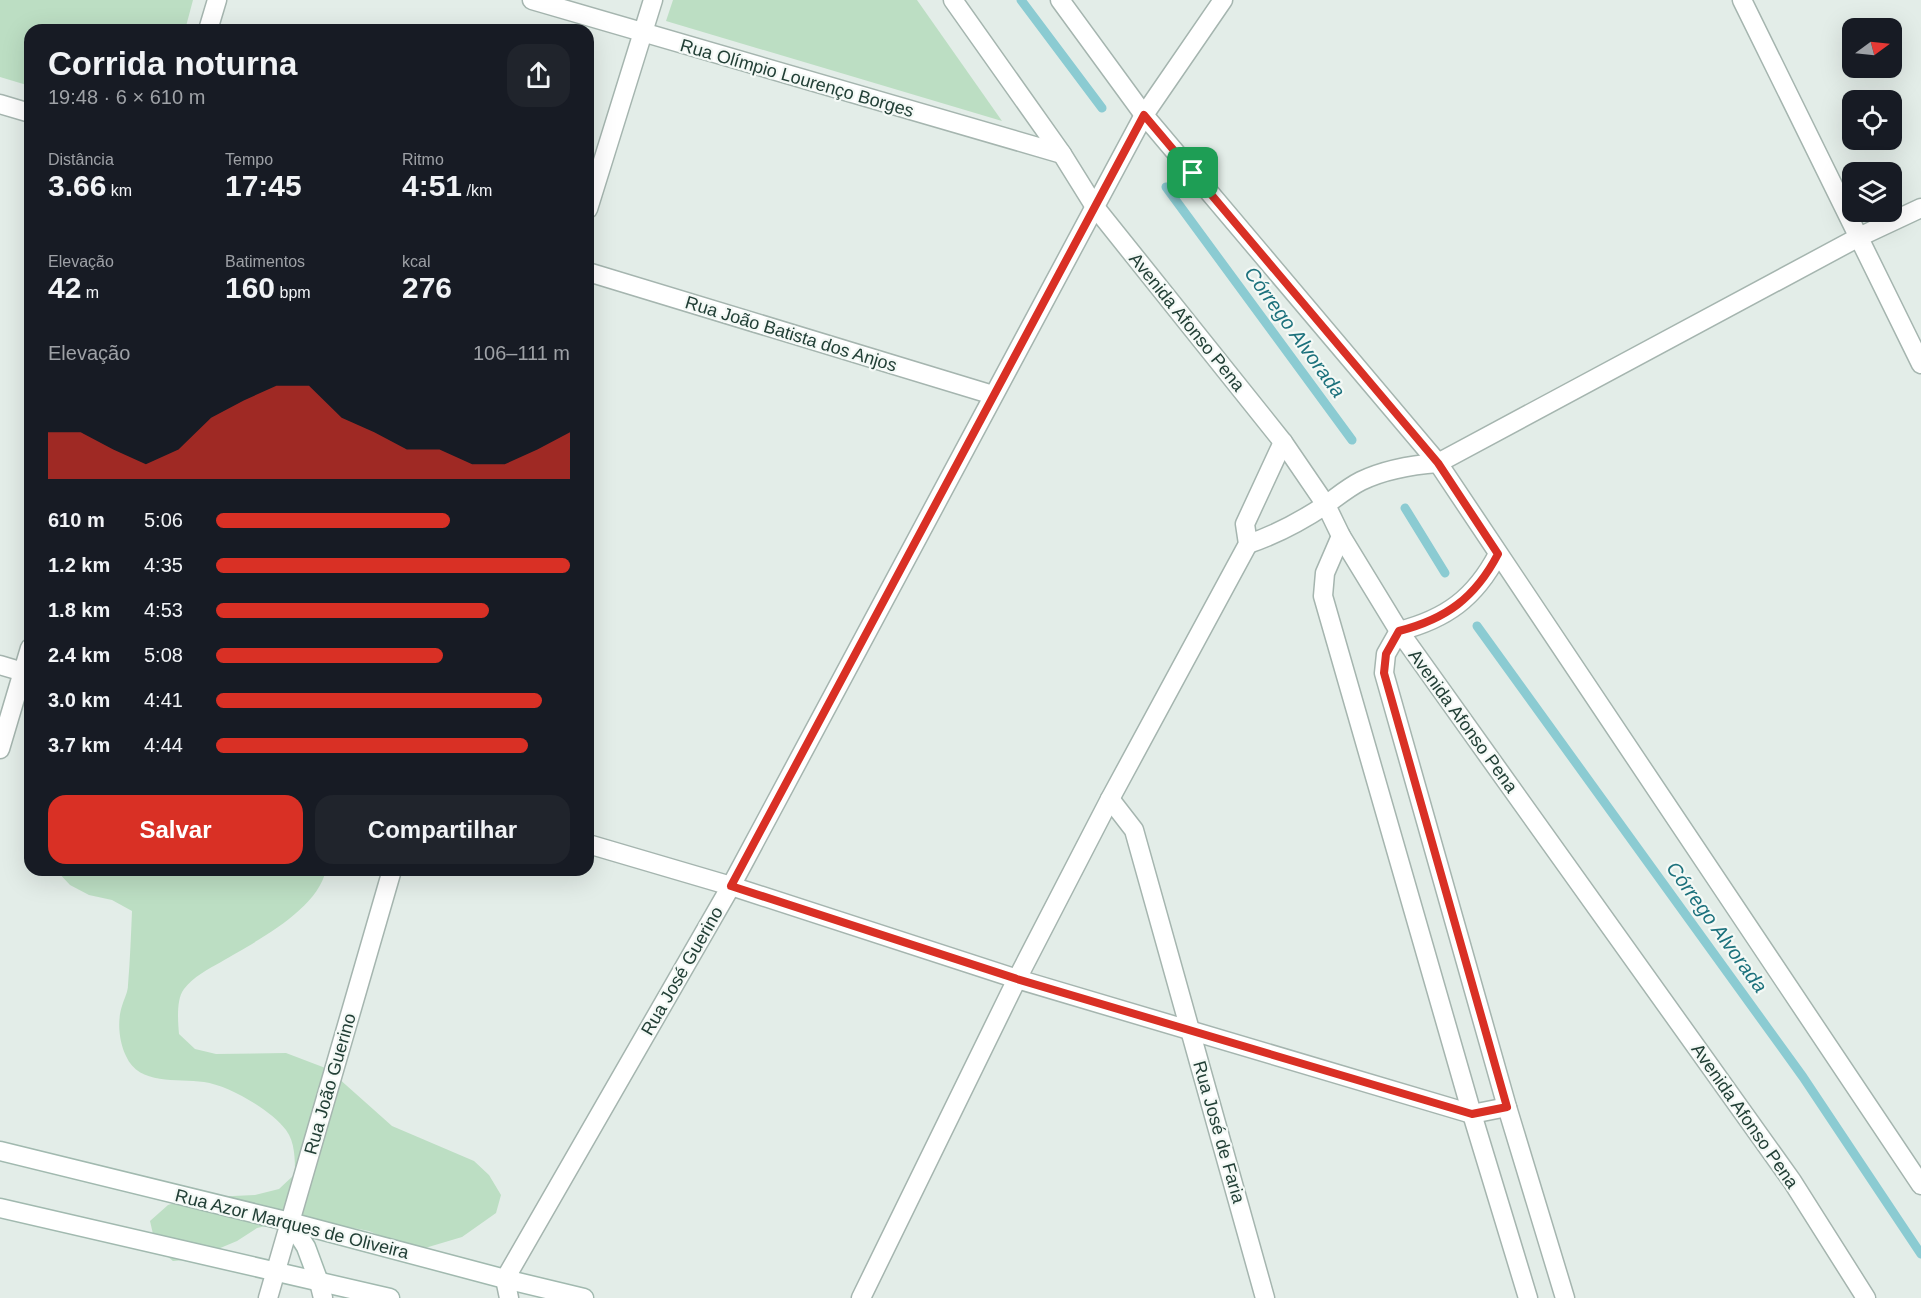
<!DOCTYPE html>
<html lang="pt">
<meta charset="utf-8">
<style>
body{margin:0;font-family:Arial,sans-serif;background:#20242c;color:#f1f3f6;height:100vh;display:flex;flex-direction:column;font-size:22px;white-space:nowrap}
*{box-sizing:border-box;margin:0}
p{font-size:20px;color:#9ea1a6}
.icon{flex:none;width:33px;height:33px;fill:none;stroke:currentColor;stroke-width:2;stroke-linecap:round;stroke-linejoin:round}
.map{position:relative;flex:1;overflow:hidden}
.drawer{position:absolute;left:24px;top:24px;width:570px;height:852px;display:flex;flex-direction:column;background:#171b24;border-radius:18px;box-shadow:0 6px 24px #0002}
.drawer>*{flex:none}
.needle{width:39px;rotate:75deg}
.fabs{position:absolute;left:1842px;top:18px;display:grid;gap:12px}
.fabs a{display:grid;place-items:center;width:60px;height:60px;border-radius:12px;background:#171b24;box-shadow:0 6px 24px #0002;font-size:30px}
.pin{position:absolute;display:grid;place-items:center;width:51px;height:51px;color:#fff;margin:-26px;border-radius:12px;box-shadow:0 3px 9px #0006}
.round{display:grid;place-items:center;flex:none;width:63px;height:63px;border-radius:18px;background:#20242c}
.summary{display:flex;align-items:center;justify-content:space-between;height:102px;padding:0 24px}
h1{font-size:33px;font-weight:600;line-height:45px}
.metrics{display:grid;grid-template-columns:repeat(3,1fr);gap:9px;height:102px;padding:6px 24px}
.metrics div{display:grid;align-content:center}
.metrics b{font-size:30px;font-weight:600}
.metrics small{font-size:16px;font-weight:400}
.metrics p{font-size:16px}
.chart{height:168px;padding:12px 24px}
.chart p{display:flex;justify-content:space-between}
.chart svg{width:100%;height:108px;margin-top:6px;fill:#d93025;opacity:.7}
.button{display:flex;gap:12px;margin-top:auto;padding:12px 24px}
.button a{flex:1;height:69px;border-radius:18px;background:#d93025;color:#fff;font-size:24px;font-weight:600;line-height:69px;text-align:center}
.button a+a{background:#20242c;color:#f1f3f6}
ul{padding:0 24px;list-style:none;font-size:20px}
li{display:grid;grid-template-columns:96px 72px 1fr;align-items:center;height:45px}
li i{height:15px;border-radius:8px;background:#d93025}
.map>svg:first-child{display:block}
.green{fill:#bcdec3}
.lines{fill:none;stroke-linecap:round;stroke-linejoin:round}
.stream{stroke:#8bcbd2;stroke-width:9}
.street-casing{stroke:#a5b5af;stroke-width:21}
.secondary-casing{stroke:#a1b9af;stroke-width:21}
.street{stroke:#fff;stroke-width:18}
.secondary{stroke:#fff;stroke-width:18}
.route-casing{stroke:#fff;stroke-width:12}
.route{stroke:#d93025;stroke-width:8}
.labels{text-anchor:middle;stroke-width:4.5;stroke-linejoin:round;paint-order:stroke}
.street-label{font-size:18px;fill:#223f36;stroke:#f4f9f6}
.water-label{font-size:20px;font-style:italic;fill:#1c717c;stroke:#f4f9f6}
</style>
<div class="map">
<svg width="1921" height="1298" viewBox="0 0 1921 1298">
<rect width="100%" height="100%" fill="#e3ede8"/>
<g class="green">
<path d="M0,0H193L185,30H30V86L0,77Z"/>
<path d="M673,0H917L1002,121L666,21Z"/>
<path d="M56,870H121L129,873L144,870H326C317,911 254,942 221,962C208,969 193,977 184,989C176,999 178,1022 179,1034L195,1049L216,1054L286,1053L328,1069L392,1126L474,1161L489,1175L501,1195L496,1213L462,1237L415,1251L369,1231L301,1218L257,1228L237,1241L194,1259L173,1261L156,1247L150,1221L168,1205L189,1198L255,1195L279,1189L295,1174C295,1159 295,1142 286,1130C271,1110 228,1085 204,1082C177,1078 139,1086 126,1056C119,1042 117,1021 122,1006C124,999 128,992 128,985C130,960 131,936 132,911L112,900L89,895L70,885Z"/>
</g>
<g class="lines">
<g class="stream">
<path d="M1021,0L1102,108"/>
<path d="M1166,187L1352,440"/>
<path d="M1405,508L1445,573"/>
<path d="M1477,626L1803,1077L1921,1254"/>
</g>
<defs>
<g id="street">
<path d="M532,0L1062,154"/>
<path d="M953,0L1062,154L1095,207L1283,442L1326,505L1341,536L1399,631L1792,1181L1866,1298"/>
<path d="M1060,0L1144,115L1438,463L1921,1185"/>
<path d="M1742,0L1921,364"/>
<path d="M208,30L217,0"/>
<path d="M0,104L30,113"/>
<path d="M588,209L653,0"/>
<path d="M588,272L993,395"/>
<path d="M1341,536L1325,573L1323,596L1472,1114L1528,1298"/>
<path d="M1248,544C1275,535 1303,520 1327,504C1338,496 1349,487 1361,481C1386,469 1411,465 1438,463L1859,237L1921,208"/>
<path d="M1498,554C1475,598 1446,619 1399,631L1386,654L1384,673L1507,1107L1565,1298"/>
<path d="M0,665L30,674"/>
<path d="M0,749L30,648"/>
<path d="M1110,799L1134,830L1265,1298"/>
<path d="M588,844L731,886L1017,979L1472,1114L1507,1107"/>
<path d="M319,1282L323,1298"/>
<path d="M268,1298L392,870"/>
<path d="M509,1298L505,1279L731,886L1144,115L1223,0"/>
<path d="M861,1298L1017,979L1110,799L1248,544L1245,524L1283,442"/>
</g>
<g id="secondary">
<path d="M0,1151L290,1222L505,1279L584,1298"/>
<path d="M0,1208L390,1298"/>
<path d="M290,1222L306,1247L319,1282"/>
</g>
</defs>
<use href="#street" class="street-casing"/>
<use href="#secondary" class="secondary-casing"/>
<use href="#street" class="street"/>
<use href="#secondary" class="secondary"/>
</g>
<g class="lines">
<defs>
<path id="route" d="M1144,115L1438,463L1498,554C1475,598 1446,619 1399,631L1386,654L1384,673L1507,1107L1472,1114L1017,979L731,886Z"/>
</defs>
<use href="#route" class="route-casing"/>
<use href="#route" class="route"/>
</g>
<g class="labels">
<g class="street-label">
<text transform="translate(797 78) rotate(16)" y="6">Rua Olímpio Lourenço Borges</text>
<text transform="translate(1187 322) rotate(51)" y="6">Avenida Afonso Pena</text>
<text transform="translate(791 334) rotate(17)" y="6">Rua João Batista dos Anjos</text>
<text transform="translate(1463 721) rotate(54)" y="6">Avenida Afonso Pena</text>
<text transform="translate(682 971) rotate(-60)" y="6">Rua José Guerino</text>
<text transform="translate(330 1084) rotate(-74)" y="6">Rua João Guerino</text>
<text transform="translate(1745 1116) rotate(55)" y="6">Avenida Afonso Pena</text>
<text transform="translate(1219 1132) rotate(74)" y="6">Rua José de Faria</text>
<text transform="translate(292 1224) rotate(14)" y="6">Rua Azor Marques de Oliveira</text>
</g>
<g class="water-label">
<text transform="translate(1295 332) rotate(54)" y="7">Córrego Alvorada</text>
<text transform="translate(1717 927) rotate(54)" y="7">Córrego Alvorada</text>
</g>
</g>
</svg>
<div class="fabs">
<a><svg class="needle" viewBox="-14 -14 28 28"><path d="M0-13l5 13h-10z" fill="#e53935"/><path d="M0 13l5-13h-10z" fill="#9ea1a6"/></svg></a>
<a><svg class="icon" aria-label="locate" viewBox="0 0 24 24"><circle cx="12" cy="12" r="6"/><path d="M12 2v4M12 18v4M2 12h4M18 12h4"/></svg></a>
<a><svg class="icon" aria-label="layers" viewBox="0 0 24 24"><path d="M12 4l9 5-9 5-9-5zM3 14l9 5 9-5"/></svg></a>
</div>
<div class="pin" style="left:1193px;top:173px;background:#1e9e55"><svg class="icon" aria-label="arrive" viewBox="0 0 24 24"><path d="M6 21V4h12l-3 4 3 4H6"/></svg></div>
<section class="drawer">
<div class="summary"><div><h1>Corrida noturna</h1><p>19:48 · 6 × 610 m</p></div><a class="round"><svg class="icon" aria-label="share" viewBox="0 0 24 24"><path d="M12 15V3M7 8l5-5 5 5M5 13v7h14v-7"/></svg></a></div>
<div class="metrics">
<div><p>Distância</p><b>3.66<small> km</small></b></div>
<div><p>Tempo</p><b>17:45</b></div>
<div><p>Ritmo</p><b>4:51<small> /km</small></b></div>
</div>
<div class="metrics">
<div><p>Elevação</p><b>42<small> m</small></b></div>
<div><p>Batimentos</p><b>160<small> bpm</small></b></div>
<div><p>kcal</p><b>276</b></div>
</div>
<div class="chart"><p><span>Elevação</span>106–111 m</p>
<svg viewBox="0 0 160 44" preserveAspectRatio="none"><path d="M0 44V25L10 25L20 32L30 38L40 32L50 19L60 12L70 6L80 6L90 19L100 25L110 32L120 32L130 38L140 38L150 32L160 25V44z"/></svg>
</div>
<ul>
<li><b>610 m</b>5:06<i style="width:66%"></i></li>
<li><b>1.2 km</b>4:35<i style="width:100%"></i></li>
<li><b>1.8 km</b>4:53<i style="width:77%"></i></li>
<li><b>2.4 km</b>5:08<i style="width:64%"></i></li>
<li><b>3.0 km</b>4:41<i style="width:92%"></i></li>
<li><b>3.7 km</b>4:44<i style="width:88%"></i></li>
</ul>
<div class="button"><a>Salvar</a><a>Compartilhar</a></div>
</section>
</div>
